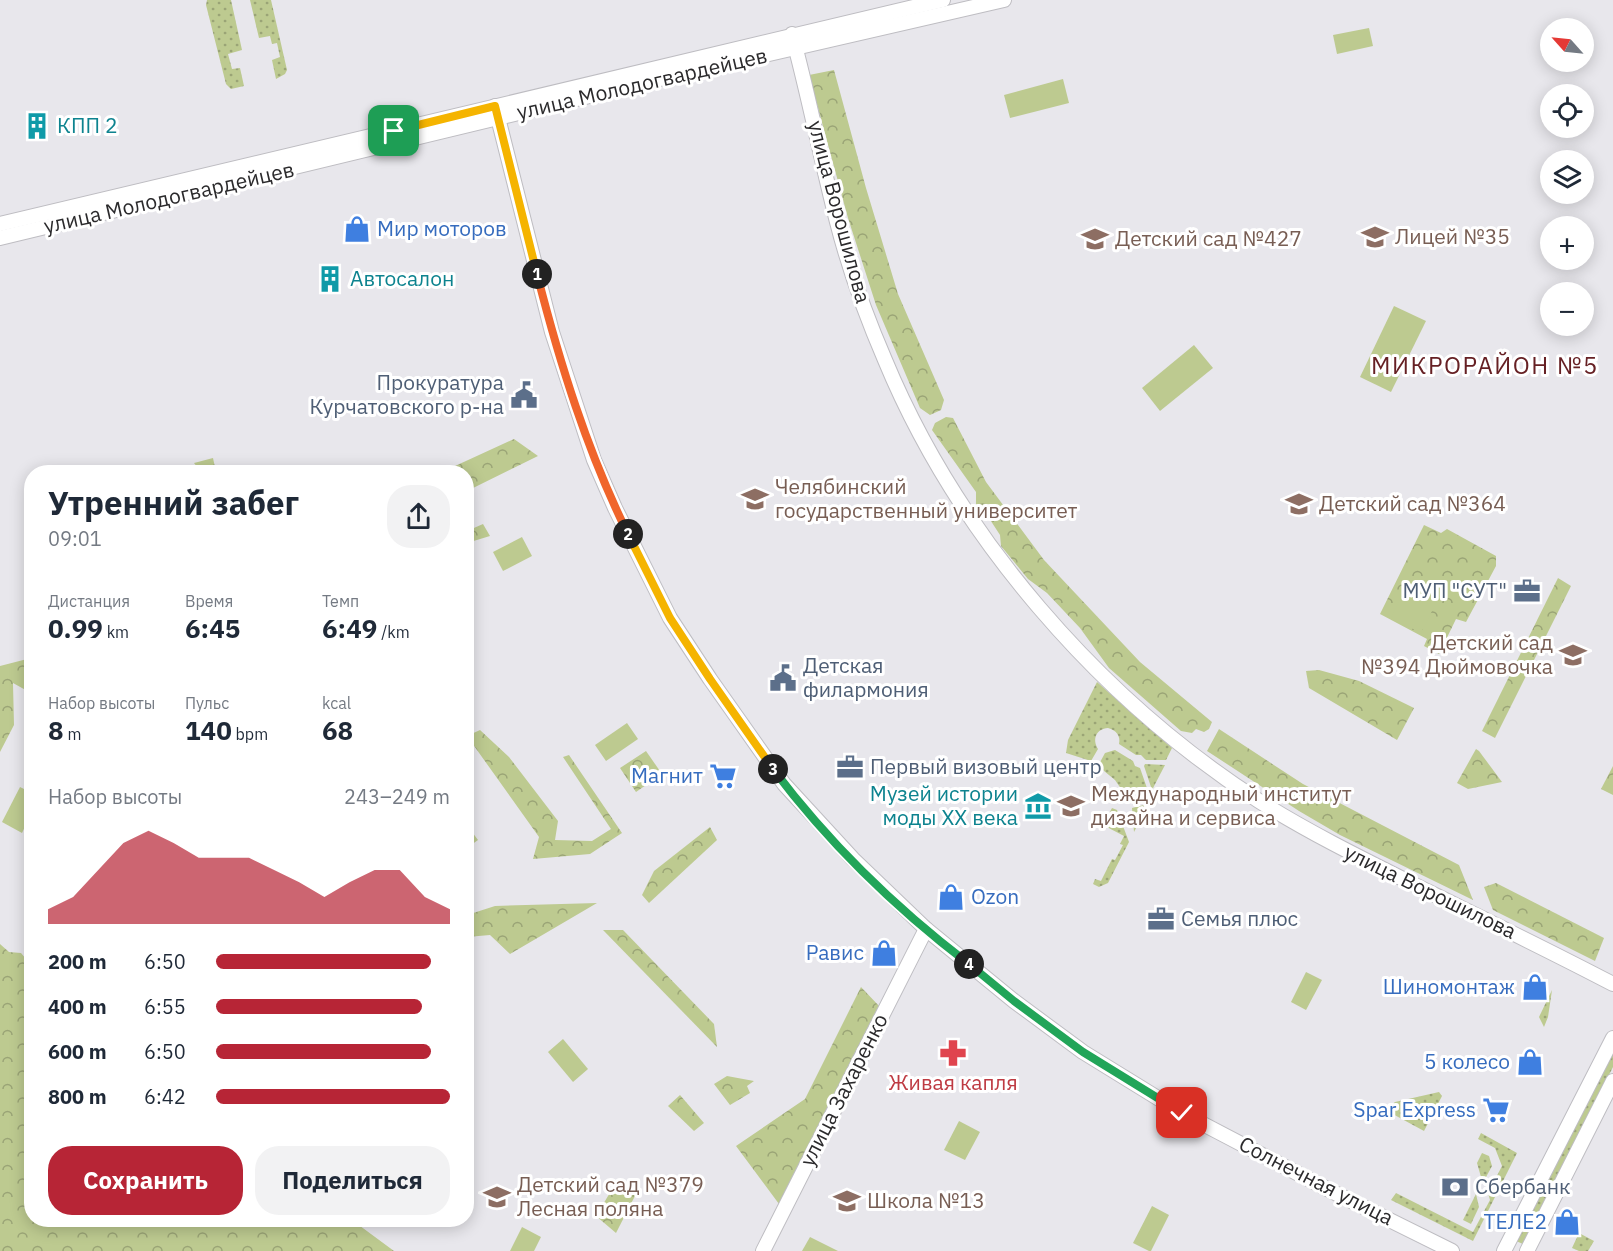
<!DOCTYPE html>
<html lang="ru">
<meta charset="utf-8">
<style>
body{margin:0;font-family:"IBM Plex Sans",sans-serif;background:#f2f2f3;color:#1f2937;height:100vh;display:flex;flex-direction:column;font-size:22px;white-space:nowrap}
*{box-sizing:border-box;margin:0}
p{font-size:20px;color:#747a83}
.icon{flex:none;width:33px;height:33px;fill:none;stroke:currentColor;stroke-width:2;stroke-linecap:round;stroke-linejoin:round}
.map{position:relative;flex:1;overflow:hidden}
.details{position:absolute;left:24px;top:465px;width:450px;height:762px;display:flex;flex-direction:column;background:#fff;border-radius:24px;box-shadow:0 3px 15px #0003}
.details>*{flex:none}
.needle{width:39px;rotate:297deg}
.fabs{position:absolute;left:1540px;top:18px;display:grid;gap:12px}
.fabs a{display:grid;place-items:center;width:54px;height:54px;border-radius:50%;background:#fff;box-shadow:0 3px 15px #0003;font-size:30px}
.pin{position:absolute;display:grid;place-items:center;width:51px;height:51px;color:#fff;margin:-26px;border-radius:12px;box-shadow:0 3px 9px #0006}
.km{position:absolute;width:30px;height:30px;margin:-15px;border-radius:50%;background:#222;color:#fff;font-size:16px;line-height:30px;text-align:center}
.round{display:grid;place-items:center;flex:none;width:63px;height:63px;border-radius:24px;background:#f2f2f3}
.headline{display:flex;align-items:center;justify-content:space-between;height:102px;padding:0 24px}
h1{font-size:33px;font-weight:700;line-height:45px}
.figures{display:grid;grid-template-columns:repeat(3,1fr);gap:9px;height:102px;padding:6px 24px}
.figures div{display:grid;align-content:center}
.figures b{font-size:26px;font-weight:700}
.figures small{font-size:16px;font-weight:400}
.figures p{font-size:16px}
.chart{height:168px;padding:12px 24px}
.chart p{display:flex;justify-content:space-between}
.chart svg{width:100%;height:108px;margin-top:6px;fill:#b72536;opacity:.7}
.primary-button{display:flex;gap:12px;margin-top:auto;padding:12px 24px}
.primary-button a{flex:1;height:69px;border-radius:24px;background:#b72536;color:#fff;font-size:24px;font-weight:700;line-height:69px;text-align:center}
.primary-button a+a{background:#f2f2f3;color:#1f2937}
ul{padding:0 24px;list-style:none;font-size:20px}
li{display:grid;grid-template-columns:96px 72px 1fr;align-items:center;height:45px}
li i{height:15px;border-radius:8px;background:#b72536}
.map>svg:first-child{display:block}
.grass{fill:url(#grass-dots)}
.forest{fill:url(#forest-crowns)}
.pitch{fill:#bdca90}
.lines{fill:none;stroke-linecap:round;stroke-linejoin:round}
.secondary-casing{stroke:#bebdc2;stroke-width:16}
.secondary{stroke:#fff;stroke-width:14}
.split-1-casing{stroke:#fff;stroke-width:12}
.split-2-casing{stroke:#fff;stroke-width:12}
.split-3-casing{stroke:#fff;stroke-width:12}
.split-4-casing{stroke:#fff;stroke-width:12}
.split-5-casing{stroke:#fff;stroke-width:12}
.split-1{stroke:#f5b400;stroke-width:8}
.split-2{stroke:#f0652b;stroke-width:8}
.split-3{stroke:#f5b400;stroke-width:8}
.split-4{stroke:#22a559;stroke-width:8}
.split-5{stroke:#22a559;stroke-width:8}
.labels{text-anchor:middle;stroke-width:6;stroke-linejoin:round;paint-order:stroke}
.street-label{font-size:21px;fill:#2b2a2c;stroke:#fff}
.culture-label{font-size:21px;fill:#0d838f;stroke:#fff;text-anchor:start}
.shop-label{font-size:21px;fill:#366cbe;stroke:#fff;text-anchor:end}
.education-label{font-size:21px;fill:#785e54;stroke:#fff;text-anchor:start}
.service-label{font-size:21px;fill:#4e5e75;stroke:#fff;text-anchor:start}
.health-label{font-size:21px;fill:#be3a42;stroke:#fff}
.quarter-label{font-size:24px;letter-spacing:1.5px;fill:#662024;stroke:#fff}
</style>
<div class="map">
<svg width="1613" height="1251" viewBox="0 0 1613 1251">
<defs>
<pattern id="grass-dots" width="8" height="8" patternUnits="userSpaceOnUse" patternTransform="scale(1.5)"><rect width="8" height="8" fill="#bdca90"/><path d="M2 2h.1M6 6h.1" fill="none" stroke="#9aa476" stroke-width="1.8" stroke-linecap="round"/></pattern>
<pattern id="forest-crowns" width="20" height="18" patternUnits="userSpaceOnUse" patternTransform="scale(1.5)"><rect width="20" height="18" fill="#bdca90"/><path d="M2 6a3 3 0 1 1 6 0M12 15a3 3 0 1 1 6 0" fill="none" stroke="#9aa476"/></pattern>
</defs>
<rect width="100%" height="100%" fill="#e8e7ec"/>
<g class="grass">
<path d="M207,0H231L242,50L228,54L232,69L240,68L244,86L231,89L226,84L206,5Z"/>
<path d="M250,0H271L287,70L285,74L276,79L272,60L280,57L277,43L272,44L270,36L259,38Z"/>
<path d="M1097,682L1172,748L1166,760H1146L1141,755H1136L1119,744C1121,736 1116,730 1108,728C1096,729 1092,739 1098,749L1091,761L1066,753L1068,740Z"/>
<path d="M1115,750L1133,761L1135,766L1140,768L1148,791L1126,796L1115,780L1098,766L1105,753Z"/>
<path d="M1145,764L1165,765L1152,790L1144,766Z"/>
<path d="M1144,805L1146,809L1134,832L1132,808Z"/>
<path d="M1112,808L1117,810L1129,842L1108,883L1099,887L1093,884L1095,879L1101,881L1112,859L1115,860L1123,845L1120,844L1124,836L1101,824L1104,818L1106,819Z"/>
<path d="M1552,990L1548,1017L1544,1027L1539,1017Z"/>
<path d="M1613,1049V1067L1523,1244L1516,1241Z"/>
<path d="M1439,1092L1442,1096L1424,1131L1389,1112V1107L1395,1102Z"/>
<path d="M1481,1133L1517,1153L1473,1241L1391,1200L1396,1193L1473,1232L1490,1200L1488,1193L1502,1166L1495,1148L1478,1139Z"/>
<path d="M1482,1153L1489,1156L1492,1166L1485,1179L1481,1177L1477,1163Z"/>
<path d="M1476,1194L1479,1207L1471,1224L1463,1220Z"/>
<path d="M1579,1233L1594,1241L1588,1251H1579L1572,1248Z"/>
</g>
<g class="forest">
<path d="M834,70L866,188L898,294L944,400L941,410L930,415L920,408L876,305L848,218L809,75Z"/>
<path d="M946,417L953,418L986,482L1044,560L1140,662L1212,722L1209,729L1204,732L1196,729L1192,733L1181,731L1109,668L1080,628L1047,593L1028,579L1001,546L1000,535L987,515L976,507V492L932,430L935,423Z"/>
<path d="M514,439L538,456L467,491L466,472H442Z"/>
<path d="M213,458L216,472H201L194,463Z"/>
<path d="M483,524L490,536L467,543V531Z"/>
<path d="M1424,525L1441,533L1447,529L1496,556V566L1466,622L1456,619L1439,654L1424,646L1427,639L1380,614Z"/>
<path d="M1558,578L1571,586L1495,738L1482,731Z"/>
<path d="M31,658V693L13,683L14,725L0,752V666Z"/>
<path d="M1319,670L1359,681L1414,708L1397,740L1309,688L1306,671Z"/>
<path d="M1219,729L1303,784L1459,865L1473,900L1340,835L1299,811L1207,751Z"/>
<path d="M480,730L509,757L558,821L555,840L592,841L611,829L563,757L569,755L622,833L590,854L533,859L539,837L467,736Z"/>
<path d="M1476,749L1479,751L1502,782L1468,789L1457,783Z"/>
<path d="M646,751L662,774L636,792L620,768Z"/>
<path d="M1613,766V795L1601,789Z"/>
<path d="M466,824L478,840L467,848H466Z"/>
<path d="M710,827L717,840L649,903L642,895L654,871Z"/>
<path d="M1496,883L1604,938L1595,961L1493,910L1484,887Z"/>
<path d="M597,903L510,954L490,935L467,937V915L495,906Z"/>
<path d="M603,930H623L714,1024L717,1047Z"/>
<path d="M0,944L9,952L21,953L31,965L32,1220H352L394,1251H0Z"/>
<path d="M861,987L880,1007L779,1204L736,1146L805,1099Z"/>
<path d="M727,1076L754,1081L747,1086L750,1093L730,1105L714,1084Z"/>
<path d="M680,1095L704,1123L694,1131L668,1106Z"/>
<path d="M617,1181L637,1192L616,1233L596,1216Z"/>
</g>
<g class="pitch">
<path d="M1369,28L1373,46L1337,54L1333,35Z"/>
<path d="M1063,79L1069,103L1010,118L1004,95Z"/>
<path d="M1394,306L1426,321L1391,392L1360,377Z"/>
<path d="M1194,345L1213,368L1160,411L1142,388Z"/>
<path d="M522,537L532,556L503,571L493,552Z"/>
<path d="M1411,578L1441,593L1421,633L1391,618Z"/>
<path d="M627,723L638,739L606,761L595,745Z"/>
<path d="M20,787L32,793L31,814L22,833L2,822Z"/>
<path d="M1306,972L1322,980L1306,1010L1291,1002Z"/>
<path d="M563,1039L588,1069L573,1082L548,1052Z"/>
<path d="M959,1121L980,1132L965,1160L944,1150Z"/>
<path d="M1152,1206L1169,1215L1151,1251H1149L1133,1243Z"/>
<path d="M522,1227L541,1237L534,1251H510Z"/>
<path d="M810,1237L838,1251H802Z"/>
</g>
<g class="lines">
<defs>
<g id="secondary">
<path d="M792,34C809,97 821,160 837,222C849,269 866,316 885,360C958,536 1099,698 1259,801C1313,835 1371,863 1429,892C1490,922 1552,952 1613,984"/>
<path d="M495,106L552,332L594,460L615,508L670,618L710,679L784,784L853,859L926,929L1014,1001L1083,1052L1182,1113L1333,1192L1452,1251"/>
<path d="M0,224L943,0"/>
<path d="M0,238L660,79L1004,0"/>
<path d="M763,1251L926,929"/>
<path d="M1504,1251L1613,1038"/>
<path d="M1527,1251L1613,1081"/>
</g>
</defs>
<use href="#secondary" class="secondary-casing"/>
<use href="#secondary" class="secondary"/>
</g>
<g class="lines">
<defs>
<path id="split-1" d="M394,131L495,106L537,274"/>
<path id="split-2" d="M537,274C560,364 587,451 628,534"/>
<path id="split-3" d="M628,534L670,618L710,679L773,769"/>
<path id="split-4" d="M773,769C828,842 897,909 969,964"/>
<path id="split-5" d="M969,964L1014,1001L1083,1052L1182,1113"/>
</defs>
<use href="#split-1" class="split-1-casing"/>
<use href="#split-2" class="split-2-casing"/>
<use href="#split-3" class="split-3-casing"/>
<use href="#split-4" class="split-4-casing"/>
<use href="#split-5" class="split-5-casing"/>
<use href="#split-1" class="split-1"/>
<use href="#split-2" class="split-2"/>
<use href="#split-3" class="split-3"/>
<use href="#split-4" class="split-4"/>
<use href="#split-5" class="split-5"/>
</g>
<defs>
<symbol id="building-bare" viewBox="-9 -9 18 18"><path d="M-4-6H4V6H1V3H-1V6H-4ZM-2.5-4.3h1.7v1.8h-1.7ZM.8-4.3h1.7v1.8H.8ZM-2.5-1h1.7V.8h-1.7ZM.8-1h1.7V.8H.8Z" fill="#0f9aa8" stroke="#fff" stroke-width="2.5" paint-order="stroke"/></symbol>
<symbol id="shop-bare" viewBox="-9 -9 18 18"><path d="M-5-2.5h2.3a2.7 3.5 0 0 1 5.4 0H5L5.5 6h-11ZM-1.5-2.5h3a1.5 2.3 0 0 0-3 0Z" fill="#3f7fe0" stroke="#fff" stroke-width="2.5" paint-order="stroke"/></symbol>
<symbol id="school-bare" viewBox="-9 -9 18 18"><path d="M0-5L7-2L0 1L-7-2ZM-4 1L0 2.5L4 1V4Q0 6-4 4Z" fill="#8d6e63" stroke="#fff" stroke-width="2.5" paint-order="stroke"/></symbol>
<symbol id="civic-bare" viewBox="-9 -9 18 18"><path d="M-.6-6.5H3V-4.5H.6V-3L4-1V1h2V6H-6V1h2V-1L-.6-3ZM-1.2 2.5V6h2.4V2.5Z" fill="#5c6f8a" stroke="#fff" stroke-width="2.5" paint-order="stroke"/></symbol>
<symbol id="university-bare" viewBox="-9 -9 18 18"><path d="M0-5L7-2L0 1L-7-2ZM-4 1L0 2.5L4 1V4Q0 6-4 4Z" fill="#8d6e63" stroke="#fff" stroke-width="2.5" paint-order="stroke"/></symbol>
<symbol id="office-bare" viewBox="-9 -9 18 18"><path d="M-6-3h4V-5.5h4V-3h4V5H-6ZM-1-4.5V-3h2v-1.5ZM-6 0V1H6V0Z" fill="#5c6f8a" stroke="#fff" stroke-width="2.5" paint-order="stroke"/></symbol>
<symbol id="supermarket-bare" viewBox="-9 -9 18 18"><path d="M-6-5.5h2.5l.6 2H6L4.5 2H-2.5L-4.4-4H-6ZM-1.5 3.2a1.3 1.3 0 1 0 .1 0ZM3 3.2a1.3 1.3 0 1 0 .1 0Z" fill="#3f7fe0" stroke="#fff" stroke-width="2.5" paint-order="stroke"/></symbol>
<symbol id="museum-bare" viewBox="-9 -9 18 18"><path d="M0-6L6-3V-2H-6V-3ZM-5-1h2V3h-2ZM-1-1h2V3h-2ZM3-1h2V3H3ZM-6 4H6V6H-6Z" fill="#0f9aa8" stroke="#fff" stroke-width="2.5" paint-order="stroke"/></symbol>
<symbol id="pharmacy-bare" viewBox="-9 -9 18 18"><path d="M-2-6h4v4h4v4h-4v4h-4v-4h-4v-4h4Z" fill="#e0444e" stroke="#fff" stroke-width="2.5" paint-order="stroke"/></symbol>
<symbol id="bank-bare" viewBox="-9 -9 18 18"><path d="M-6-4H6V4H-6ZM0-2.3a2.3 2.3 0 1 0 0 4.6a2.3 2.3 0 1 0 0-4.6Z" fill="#5c6f8a" stroke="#fff" stroke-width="2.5" paint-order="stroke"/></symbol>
</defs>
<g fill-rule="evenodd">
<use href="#building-bare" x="18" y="107" width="38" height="38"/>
<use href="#shop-bare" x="338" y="210" width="38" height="38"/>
<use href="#school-bare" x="1356" y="218" width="38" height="38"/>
<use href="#school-bare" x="1076" y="220" width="38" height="38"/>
<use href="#building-bare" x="311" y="260" width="38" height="38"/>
<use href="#civic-bare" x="505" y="376" width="38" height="38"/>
<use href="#university-bare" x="736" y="480" width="38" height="38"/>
<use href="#school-bare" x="1280" y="485" width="38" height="38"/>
<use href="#office-bare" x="1508" y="572" width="38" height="38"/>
<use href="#school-bare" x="1554" y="636" width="38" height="38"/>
<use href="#civic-bare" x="764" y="659" width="38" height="38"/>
<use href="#office-bare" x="831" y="748" width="38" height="38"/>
<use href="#supermarket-bare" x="704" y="757" width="38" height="38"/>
<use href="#museum-bare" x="1019" y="787" width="38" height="38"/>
<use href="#university-bare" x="1052" y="787" width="38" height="38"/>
<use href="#shop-bare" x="932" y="878" width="38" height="38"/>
<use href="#office-bare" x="1142" y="900" width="38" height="38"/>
<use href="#shop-bare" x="865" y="934" width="38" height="38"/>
<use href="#shop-bare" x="1516" y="968" width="38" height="38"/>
<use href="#pharmacy-bare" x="934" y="1034" width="38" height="38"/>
<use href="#shop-bare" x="1511" y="1043" width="38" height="38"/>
<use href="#supermarket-bare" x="1477" y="1091" width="38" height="38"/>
<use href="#bank-bare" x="1436" y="1168" width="38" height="38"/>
<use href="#school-bare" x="478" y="1178" width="38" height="38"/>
<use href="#school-bare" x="828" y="1182" width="38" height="38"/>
<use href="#shop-bare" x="1548" y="1203" width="38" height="38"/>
</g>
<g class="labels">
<g class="street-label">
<text transform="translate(642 84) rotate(-13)" y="7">улица Молодогвардейцев</text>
<text transform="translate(169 198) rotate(-13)" y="7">улица Молодогвардейцев</text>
<text transform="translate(839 212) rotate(75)" y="7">улица Ворошилова</text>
<text transform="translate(1430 892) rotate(26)" y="7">улица Ворошилова</text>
<text transform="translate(844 1090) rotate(-63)" y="7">улица Захаренко</text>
<text transform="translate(1316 1181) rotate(27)" y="7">Солнечная улица</text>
</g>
<g class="culture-label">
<text x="57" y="133">КПП 2</text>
<text x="350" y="286">Автосалон</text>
<text x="1018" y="801" text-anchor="end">Музей истории<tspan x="1018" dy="24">моды XX века</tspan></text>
</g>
<g class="shop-label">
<text x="377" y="236" text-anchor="start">Мир моторов</text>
<text x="703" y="783">Магнит</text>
<text x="971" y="904" text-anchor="start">Ozon</text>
<text x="864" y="960">Равис</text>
<text x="1515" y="994">Шиномонтаж</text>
<text x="1510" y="1069">5 колесо</text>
<text x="1476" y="1117">Spar Express</text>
<text x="1547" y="1229">ТЕЛЕ2</text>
</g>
<g class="education-label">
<text x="1395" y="244">Лицей №35</text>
<text x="1115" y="246">Детский сад №427</text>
<text x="775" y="494">Челябинский<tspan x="775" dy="24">государственный университет</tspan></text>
<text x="1319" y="511">Детский сад №364</text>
<text x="1553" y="650" text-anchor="end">Детский сад<tspan x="1553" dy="24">№394 Дюймовочка</tspan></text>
<text x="1091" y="801">Международный институт<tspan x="1091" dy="24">дизайна и сервиса</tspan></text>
<text x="517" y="1192">Детский сад №379<tspan x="517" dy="24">Лесная поляна</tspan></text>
<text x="867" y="1208">Школа №13</text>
</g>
<g class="service-label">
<text x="504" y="390" text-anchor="end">Прокуратура<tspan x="504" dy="24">Курчатовского р-на</tspan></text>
<text x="1507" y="598" text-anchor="end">МУП "СУТ"</text>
<text x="803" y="673">Детская<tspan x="803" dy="24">филармония</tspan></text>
<text x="870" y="774">Первый визовый центр</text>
<text x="1181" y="926">Семья плюс</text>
<text x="1475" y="1194">Сбербанк</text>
</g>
<g class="health-label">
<text x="953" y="1090">Живая капля</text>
</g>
<g class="quarter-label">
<text x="1485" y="374">МИКРОРАЙОН №5</text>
</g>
</g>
</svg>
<div class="fabs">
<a><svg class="needle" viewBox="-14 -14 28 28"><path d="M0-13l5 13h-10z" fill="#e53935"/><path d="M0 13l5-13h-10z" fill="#747a83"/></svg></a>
<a><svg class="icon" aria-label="locate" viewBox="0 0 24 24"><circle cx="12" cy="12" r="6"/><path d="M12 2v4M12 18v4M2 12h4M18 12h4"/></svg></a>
<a><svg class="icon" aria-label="layers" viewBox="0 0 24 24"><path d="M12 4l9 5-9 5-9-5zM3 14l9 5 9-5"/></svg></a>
<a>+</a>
<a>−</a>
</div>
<div class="pin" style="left:394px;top:131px;background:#1e9e55"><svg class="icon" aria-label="arrive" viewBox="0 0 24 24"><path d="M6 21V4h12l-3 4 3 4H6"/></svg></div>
<div class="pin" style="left:1182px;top:1113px;background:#d93025"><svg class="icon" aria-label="check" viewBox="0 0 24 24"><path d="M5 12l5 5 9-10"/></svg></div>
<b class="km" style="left:537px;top:274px">1</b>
<b class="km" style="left:628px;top:534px">2</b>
<b class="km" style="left:773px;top:769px">3</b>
<b class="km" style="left:969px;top:964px">4</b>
<section class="details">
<div class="headline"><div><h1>Утренний забег</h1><p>09:01</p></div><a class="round"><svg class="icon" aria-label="share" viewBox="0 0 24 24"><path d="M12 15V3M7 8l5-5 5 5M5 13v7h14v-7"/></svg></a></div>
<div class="figures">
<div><p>Дистанция</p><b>0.99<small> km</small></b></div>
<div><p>Время</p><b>6:45</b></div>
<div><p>Темп</p><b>6:49<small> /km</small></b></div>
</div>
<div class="figures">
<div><p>Набор высоты</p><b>8<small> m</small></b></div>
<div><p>Пульс</p><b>140<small> bpm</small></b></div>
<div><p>kcal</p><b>68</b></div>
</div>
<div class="chart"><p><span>Набор высоты</span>243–249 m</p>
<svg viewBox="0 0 160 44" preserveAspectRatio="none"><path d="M0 44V38L10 33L20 22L30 11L40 6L50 11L60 17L70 17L80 17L90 22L100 27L110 33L120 27L130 22L140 22L150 33L160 38V44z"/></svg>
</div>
<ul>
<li><b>200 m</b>6:50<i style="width:92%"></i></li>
<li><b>400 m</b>6:55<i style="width:88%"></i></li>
<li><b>600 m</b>6:50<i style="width:92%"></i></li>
<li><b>800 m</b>6:42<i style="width:100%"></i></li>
</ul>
<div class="primary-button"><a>Сохранить</a><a>Поделиться</a></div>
</section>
</div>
